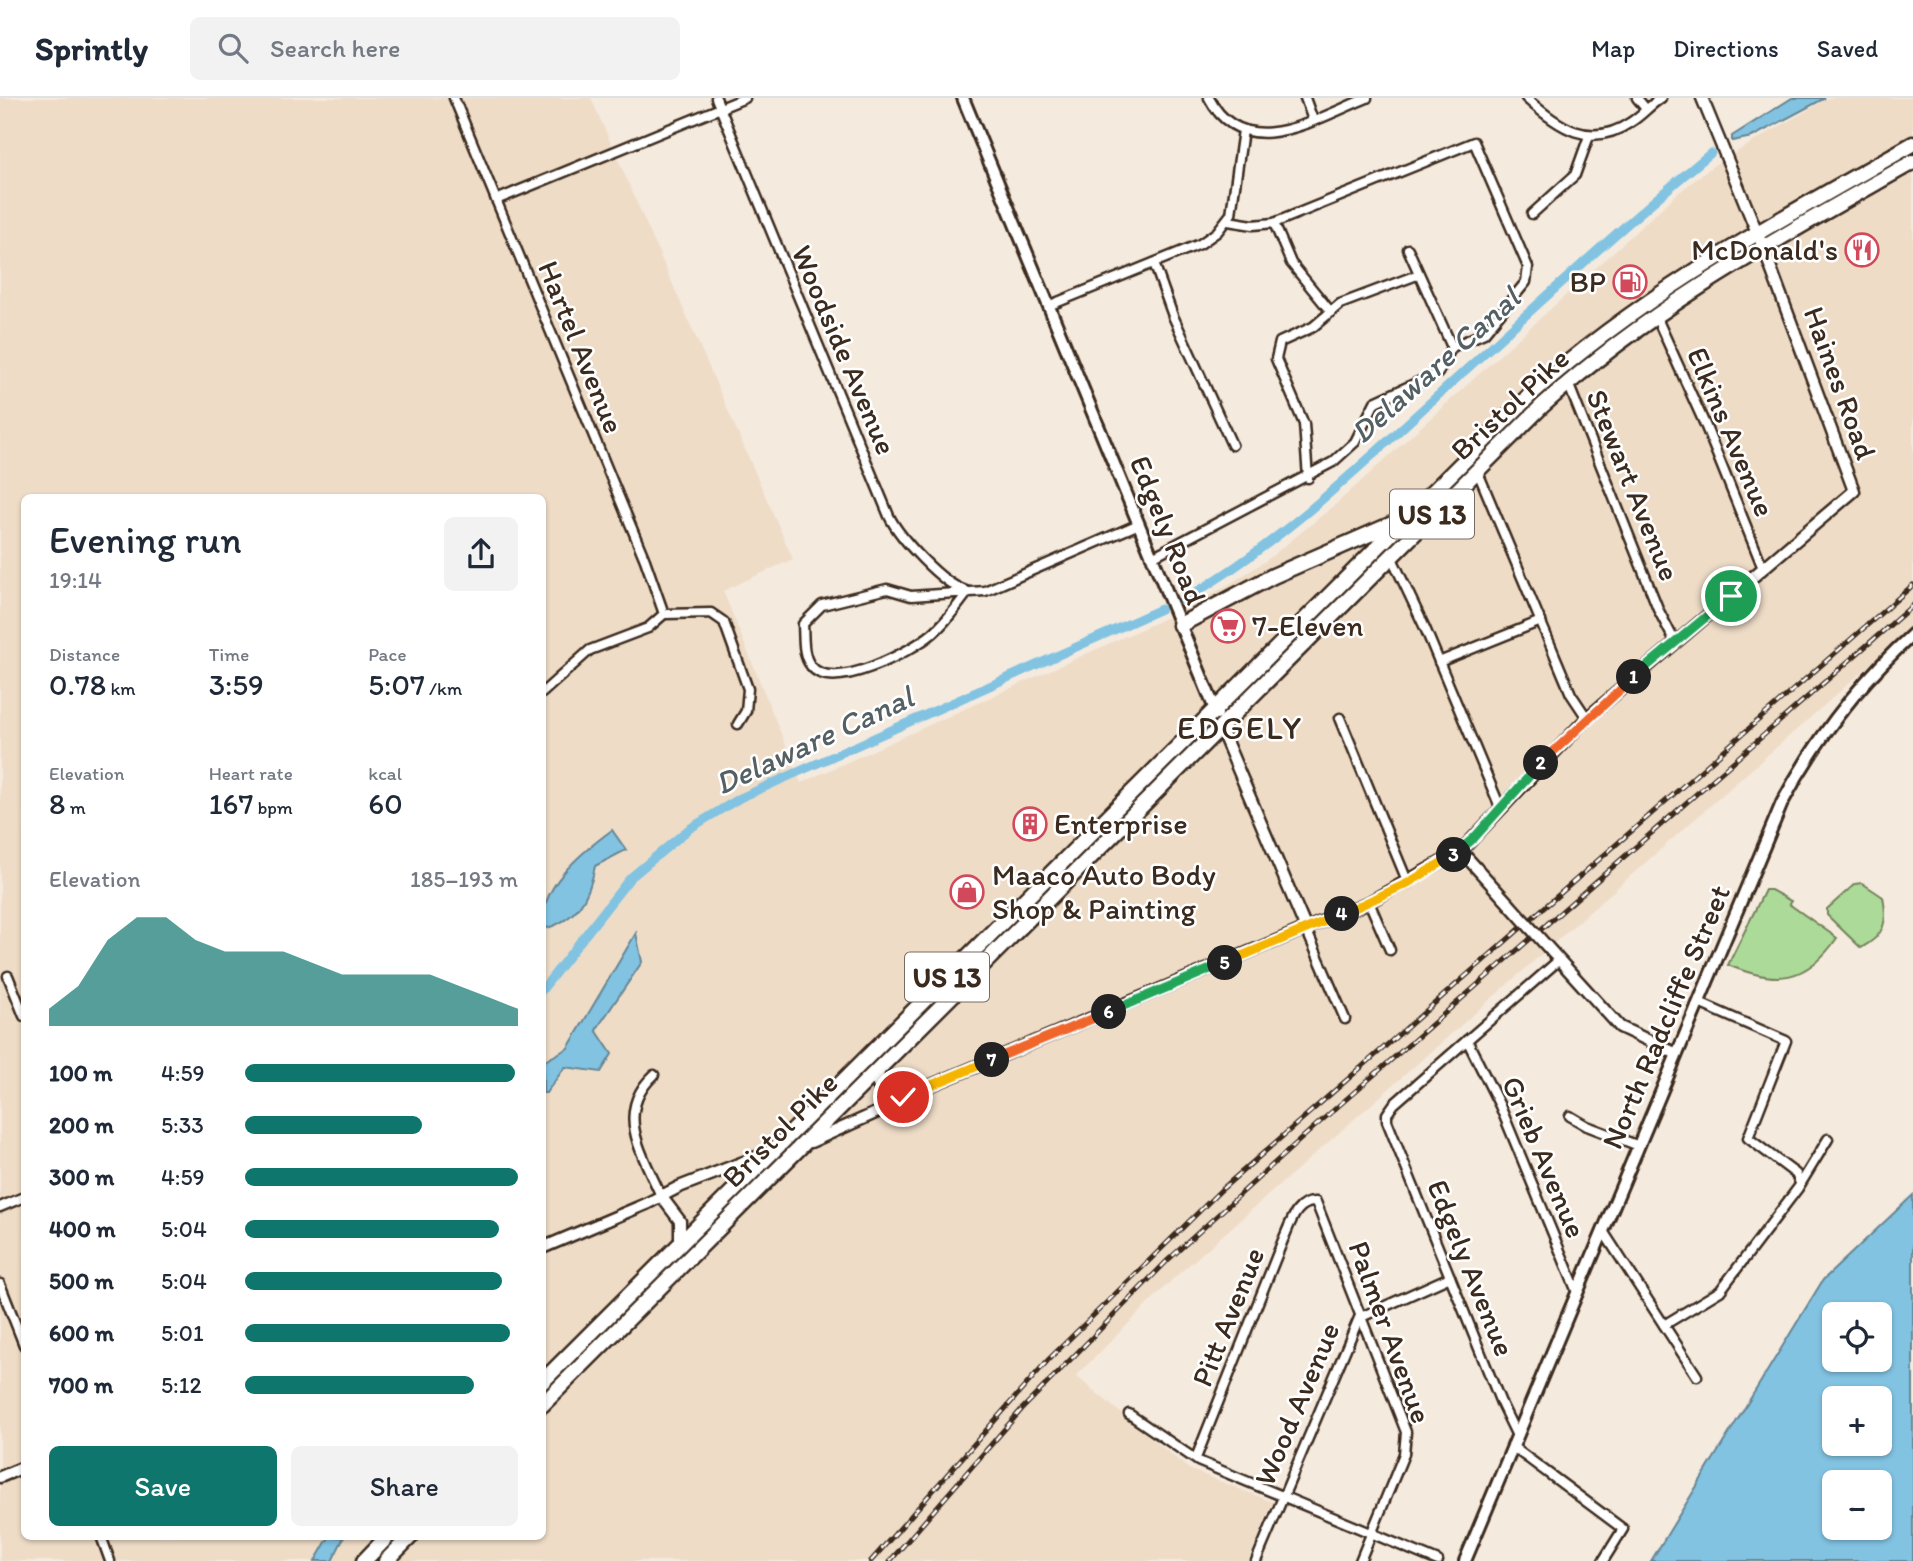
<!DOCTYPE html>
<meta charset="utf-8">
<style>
body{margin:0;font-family:Itim,sans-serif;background:#f2f2f3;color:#1f2937;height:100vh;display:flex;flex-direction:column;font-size:26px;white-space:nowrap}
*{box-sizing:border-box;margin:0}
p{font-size:23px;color:#747a83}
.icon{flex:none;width:38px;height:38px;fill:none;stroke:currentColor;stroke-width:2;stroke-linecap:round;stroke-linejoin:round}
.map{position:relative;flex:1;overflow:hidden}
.details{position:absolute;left:21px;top:396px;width:525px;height:1046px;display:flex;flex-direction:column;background:#fff;border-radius:10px;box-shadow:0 2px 5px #0004}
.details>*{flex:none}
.tools{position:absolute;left:1822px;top:1204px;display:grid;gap:14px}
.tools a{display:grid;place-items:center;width:70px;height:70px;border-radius:10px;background:#fff;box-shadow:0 2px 5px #0004;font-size:35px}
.pin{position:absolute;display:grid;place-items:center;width:60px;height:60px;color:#fff;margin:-30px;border:4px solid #fff;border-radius:50%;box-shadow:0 2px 7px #0007}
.km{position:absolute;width:35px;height:35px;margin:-18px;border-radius:50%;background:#222;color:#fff;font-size:19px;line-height:35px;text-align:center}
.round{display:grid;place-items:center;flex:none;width:74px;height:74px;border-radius:10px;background:#f2f2f3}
.head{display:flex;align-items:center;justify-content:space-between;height:119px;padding:0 28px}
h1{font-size:38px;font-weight:600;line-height:52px}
.figures{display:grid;grid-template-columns:repeat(3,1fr);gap:10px;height:119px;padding:7px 28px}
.figures div{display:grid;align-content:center}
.figures b{font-size:30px;font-weight:600}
.figures small{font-size:19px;font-weight:400}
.figures p{font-size:19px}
.chart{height:196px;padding:14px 28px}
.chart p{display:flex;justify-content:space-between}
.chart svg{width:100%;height:126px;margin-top:7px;fill:#0f766e;opacity:.7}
.action{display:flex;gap:14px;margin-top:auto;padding:14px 28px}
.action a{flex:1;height:80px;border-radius:10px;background:#0f766e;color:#fff;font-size:28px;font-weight:600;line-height:80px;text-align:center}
.action a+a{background:#f2f2f3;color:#1f2937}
ul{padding:0 28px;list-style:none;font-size:23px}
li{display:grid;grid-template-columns:112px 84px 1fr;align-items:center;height:52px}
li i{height:18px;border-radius:9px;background:#0f766e}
header{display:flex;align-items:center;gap:42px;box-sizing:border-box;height:98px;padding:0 35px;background:#fff;border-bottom:2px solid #e0e1e3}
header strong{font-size:33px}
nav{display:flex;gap:38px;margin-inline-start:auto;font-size:24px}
.search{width:490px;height:63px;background:#f2f2f3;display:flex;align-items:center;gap:18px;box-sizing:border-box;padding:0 24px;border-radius:10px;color:#747a83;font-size:26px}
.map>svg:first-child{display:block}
.built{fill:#eedcc7;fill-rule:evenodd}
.green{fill:#acda99;stroke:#74825c;stroke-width:2}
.water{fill:#82c3e2;stroke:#668694;stroke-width:2;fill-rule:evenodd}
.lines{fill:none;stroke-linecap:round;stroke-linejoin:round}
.canal{stroke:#82c3e2;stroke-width:9}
.minor-casing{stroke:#3b2a1e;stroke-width:13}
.tertiary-casing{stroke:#3b2a1e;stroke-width:15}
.secondary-casing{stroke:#3b2a1e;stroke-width:16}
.trunk-casing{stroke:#3b2a1e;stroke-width:19}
.minor{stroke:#fff;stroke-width:8}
.tertiary{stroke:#fff;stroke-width:10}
.secondary{stroke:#fff;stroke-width:10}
.trunk{stroke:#fff;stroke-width:14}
.rail-casing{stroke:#3b2a1e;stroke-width:5}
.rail{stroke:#fff;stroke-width:2.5;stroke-dasharray:8;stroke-linecap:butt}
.tertiary-bridge-casing{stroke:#3b2a1e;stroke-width:15;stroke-linecap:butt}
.tertiary-bridge{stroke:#fff;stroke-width:10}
.split-1-casing{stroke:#fff;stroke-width:14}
.split-2-casing{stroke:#fff;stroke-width:14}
.split-3-casing{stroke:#fff;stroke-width:14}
.split-4-casing{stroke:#fff;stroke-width:14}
.split-5-casing{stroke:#fff;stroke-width:14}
.split-6-casing{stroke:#fff;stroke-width:14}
.split-7-casing{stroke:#fff;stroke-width:14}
.split-8-casing{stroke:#fff;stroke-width:14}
.split-1{stroke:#22a559;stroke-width:9}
.split-2{stroke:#f0652b;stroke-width:9}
.split-3{stroke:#22a559;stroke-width:9}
.split-4{stroke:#f5b400;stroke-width:9}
.split-5{stroke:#f5b400;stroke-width:9}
.split-6{stroke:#22a559;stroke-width:9}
.split-7{stroke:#f0652b;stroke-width:9}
.split-8{stroke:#f5b400;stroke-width:9}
.labels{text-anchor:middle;stroke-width:5;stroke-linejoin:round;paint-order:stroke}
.shield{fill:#fff;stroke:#766a62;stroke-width:2}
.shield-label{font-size:28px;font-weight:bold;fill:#3b2a1e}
.poi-label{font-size:30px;fill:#3b2a1e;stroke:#fff;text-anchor:start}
.street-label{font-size:30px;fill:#3b2a1e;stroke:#fff}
.water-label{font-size:32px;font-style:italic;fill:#546063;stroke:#fff}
.quarter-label{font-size:33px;letter-spacing:2px;fill:#3b2a1e;stroke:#fff}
</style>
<header>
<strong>Sprintly</strong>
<div class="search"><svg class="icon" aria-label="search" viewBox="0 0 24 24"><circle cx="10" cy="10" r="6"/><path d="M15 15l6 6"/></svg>Search here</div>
<nav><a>Map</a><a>Directions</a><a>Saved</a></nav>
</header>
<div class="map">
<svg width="1913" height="1463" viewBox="0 0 1913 1463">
<rect width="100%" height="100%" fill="#f5eade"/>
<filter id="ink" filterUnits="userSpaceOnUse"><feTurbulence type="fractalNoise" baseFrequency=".0143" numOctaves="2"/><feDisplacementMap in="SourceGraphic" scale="14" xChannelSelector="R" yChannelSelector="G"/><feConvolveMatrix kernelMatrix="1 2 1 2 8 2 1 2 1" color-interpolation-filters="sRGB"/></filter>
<g filter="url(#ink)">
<path class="built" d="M0,0H591L793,461L723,493L801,685L1190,509L1233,484L1267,462L1335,407L1677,96L1714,67L1828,0H1913V529L1173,1181L1076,1278L1189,1371L1273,1404L1248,1463H0ZM24,399H542V1438H24Z"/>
<g class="green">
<path d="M1862,785L1883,799C1888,824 1885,837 1861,850L1827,817V811L1855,786Z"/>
<path d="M1765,792H1771L1791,803L1789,806L1837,840C1806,885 1776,887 1728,867Z"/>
</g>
<g class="water">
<path d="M1792,0H1825L1752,39L1732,43V38Z"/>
<path d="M612,732L626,752L595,768C589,800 577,822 544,831C536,791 582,754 612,732Z"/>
<path d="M636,835L642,864L596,932L612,956L601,974L565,969L546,995H543V964L568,950Z"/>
<path d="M1913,1097V1463H1651L1823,1182ZM1834,1216H1880V1262H1834ZM1880,1300V1346H1834V1300ZM1880,1384V1430H1834V1384Z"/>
<path d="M329,1439H344L332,1463H315Z"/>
</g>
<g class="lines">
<g class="canal">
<path d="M1183,502C1273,450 1348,380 1424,310C1519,224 1612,136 1711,55"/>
<path d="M542,892L630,780L689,731L740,700L1161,511"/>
</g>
<defs>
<g id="minor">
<path d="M454,0L645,462L664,516"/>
<path d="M716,0L889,418C900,440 942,486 966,493"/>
<path d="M1209,0C1244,67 1317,20 1367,0"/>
<path d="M1305,0L1313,22"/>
<path d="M1526,0C1558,29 1590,52 1631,24C1642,17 1650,7 1661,0"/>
<path d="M1637,0L1646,11"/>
<path d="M496,102L745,0"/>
<path d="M1532,116L1575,77L1589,38"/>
<path d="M1228,123L1253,127L1274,125L1474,44L1528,169L1526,184L1484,235L1452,249L1408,151"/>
<path d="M1274,125L1291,165L1331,214"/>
<path d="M1154,165L1173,218L1232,347"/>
<path d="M1048,208L1200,146L1217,134L1231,116L1243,32"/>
<path d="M1655,216L1706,329L1763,470"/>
<path d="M1568,285L1659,513L1675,544"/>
<path d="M1477,372L1571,596L1587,620"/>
<path d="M1308,380L1304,326L1276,261L1280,244L1313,229L1340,206L1417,177"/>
<path d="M1391,458L1425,530L1500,709"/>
<path d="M1152,459L1333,364L1355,344L1375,304L1438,275L1452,249"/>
<path d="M968,494C957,508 947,523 933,535C912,553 832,596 811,568C802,557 804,540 803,526L822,507L887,491L911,498L985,493L1139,426"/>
<path d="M664,516L711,515L724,524L748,591L746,613L738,626"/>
<path d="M1439,564L1541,523"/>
<path d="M542,595L590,552L648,530L664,516"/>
<path d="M1340,620L1408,785"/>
<path d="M1369,804L1390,852"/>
<path d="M1306,831L1345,921"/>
<path d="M8,878L24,918"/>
<path d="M1699,905L1786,943L1748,1040L1796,1076L1800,1085"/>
<path d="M1467,942L1500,1008L1577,1194"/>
<path d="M654,977C613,1015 643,1056 661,1098"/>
<path d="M1570,1018L1587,1028L1639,1048"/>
<path d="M0,1109L24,1099"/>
<path d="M1603,1133L1697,1278"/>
<path d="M0,1186L24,1247"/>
<path d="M1664,1227L1720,1193L1798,1090L1828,1041"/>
<path d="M1129,1316L1198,1363L1438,1463"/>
<path d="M1517,1338L1501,1305L1387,1023V1016L1394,1006L1559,862"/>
<path d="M1513,1349L1623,1431L1603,1463"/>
<path d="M1196,1360L1283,1142C1290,1127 1296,1102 1316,1104L1406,1334L1404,1356L1360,1463"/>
<path d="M101,1438L110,1463"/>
<path d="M1256,1463L1359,1220L1450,1179"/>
</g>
<g id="tertiary">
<path d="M1220,629L1306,831"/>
<path d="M1461,753L1509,806"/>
<path d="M1552,854L1620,929L1677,956"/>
<path d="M879,971L878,987L882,995L902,999"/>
<path d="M811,1044L880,1013L903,999L1369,804L1461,753L1587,620L1854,393L1763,149L1702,0"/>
<path d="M661,1098L680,1123V1147"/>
<path d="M542,1150L646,1106L679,1089L767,1055"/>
<path d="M0,1379L24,1369"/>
</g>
<g id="secondary">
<path d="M963,0L1217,616"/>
<path d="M1465,1463L1782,705C1816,641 1859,585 1913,536"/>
</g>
<g id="trunk">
<path d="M1180,527L1273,478L1397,424"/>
<path d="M542,1284L1531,296C1650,190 1776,124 1913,46"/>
<path d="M542,1307L1542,308C1658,204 1779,140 1913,64"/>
<path d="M364,1463L388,1438"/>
<path d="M386,1463L411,1438"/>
</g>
</defs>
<use href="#minor" class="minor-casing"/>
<use href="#tertiary" class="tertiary-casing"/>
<use href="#secondary" class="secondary-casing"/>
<use href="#trunk" class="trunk-casing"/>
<use href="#minor" class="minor"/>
<use href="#tertiary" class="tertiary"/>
<use href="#secondary" class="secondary"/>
<use href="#trunk" class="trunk"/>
<defs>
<g id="rail">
<path d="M871,1463L1049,1261L1221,1092L1913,487"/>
<path d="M890,1463L1022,1311L1168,1162L1312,1031L1913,507"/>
</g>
</defs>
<use href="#rail" class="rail-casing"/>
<use href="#rail" class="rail"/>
<defs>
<path id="tertiary-bridge" d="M1509,806L1552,854"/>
</defs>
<use href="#tertiary-bridge" class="tertiary-bridge-casing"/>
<use href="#tertiary-bridge" class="tertiary-bridge"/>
</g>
</g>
<g class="lines" filter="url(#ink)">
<defs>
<path id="split-1" d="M1634,579L1731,498"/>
<path id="split-2" d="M1541,665L1634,579"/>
<path id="split-3" d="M1454,757L1474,740L1541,665"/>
<path id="split-4" d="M1342,816L1408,785L1454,757"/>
<path id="split-5" d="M1225,865L1342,816"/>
<path id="split-6" d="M1109,914L1225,865"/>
<path id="split-7" d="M992,962L1109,914"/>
<path id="split-8" d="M903,999L992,962"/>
</defs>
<use href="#split-1" class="split-1-casing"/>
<use href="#split-2" class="split-2-casing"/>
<use href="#split-3" class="split-3-casing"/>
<use href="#split-4" class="split-4-casing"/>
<use href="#split-5" class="split-5-casing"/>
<use href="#split-6" class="split-6-casing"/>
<use href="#split-7" class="split-7-casing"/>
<use href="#split-8" class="split-8-casing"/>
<use href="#split-1" class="split-1"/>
<use href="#split-2" class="split-2"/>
<use href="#split-3" class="split-3"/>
<use href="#split-4" class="split-4"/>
<use href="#split-5" class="split-5"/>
<use href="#split-6" class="split-6"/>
<use href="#split-7" class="split-7"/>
<use href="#split-8" class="split-8"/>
</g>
<defs>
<symbol id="restaurant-ring" viewBox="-11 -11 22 22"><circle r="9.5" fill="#fff" stroke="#d1495b" stroke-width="1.5"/><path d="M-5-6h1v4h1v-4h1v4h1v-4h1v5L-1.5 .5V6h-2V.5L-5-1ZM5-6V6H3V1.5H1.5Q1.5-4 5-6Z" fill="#d1495b"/></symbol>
<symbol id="fuel-ring" viewBox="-11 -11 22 22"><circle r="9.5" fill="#fff" stroke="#d1495b" stroke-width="1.5"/><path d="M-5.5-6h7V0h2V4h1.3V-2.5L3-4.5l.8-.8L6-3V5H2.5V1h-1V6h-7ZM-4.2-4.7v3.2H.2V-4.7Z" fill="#d1495b"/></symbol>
<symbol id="supermarket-ring" viewBox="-11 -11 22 22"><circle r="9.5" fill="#fff" stroke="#d1495b" stroke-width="1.5"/><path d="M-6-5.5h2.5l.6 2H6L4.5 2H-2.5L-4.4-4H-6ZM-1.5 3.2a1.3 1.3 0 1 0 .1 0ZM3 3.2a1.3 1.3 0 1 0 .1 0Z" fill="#d1495b"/></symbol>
<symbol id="building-ring" viewBox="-11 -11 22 22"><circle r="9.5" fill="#fff" stroke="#d1495b" stroke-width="1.5"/><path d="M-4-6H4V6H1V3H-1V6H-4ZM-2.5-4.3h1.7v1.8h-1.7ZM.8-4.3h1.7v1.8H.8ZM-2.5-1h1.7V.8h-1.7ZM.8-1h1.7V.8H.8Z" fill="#d1495b"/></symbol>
<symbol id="shop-ring" viewBox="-11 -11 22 22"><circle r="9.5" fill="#fff" stroke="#d1495b" stroke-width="1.5"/><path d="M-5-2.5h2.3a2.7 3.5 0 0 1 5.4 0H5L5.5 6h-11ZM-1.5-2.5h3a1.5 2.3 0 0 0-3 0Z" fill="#d1495b"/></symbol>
</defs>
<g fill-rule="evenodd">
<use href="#restaurant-ring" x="1843" y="133" width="38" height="38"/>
<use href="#fuel-ring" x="1611" y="165" width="38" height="38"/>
<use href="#supermarket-ring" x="1209" y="509" width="38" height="38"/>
<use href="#building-ring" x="1011" y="707" width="38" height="38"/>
<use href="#shop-ring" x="948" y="775" width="38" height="38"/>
</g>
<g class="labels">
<g class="shield">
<rect x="1390" y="391.5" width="84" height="49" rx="5"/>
<rect x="905" y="854.5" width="84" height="49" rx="5"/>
</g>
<g class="shield-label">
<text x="1432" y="426">US 13</text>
<text x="947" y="889">US 13</text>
</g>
<g class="poi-label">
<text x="1838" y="162" text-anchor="end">McDonald's</text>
<text x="1606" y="194" text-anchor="end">BP</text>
<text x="1252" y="538">7-Eleven</text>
<text x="1054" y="736">Enterprise</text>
<text x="992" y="787">Maaco Auto Body<tspan x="992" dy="34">Shop &amp; Painting</tspan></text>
</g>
<g class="street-label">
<text transform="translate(581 249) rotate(68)" y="10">Hartel Avenue</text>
<text transform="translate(844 252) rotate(67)" y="10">Woodside Avenue</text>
<text transform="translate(1840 285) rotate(70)" y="10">Haines Road</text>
<text transform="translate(1510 306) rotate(-43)" y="10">Bristol Pike</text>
<text transform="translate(1731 334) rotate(67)" y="10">Elkins Avenue</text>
<text transform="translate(1633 387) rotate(68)" y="10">Stewart Avenue</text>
<text transform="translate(1168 432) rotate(68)" y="10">Edgely Road</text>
<text transform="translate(1666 919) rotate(-67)" y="10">North Radcliffe Street</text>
<text transform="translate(780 1032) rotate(-45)" y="10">Bristol Pike</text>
<text transform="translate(1544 1059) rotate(67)" y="10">Grieb Avenue</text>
<text transform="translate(1471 1170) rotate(68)" y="10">Edgely Avenue</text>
<text transform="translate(1228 1219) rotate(-68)" y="10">Pitt Avenue</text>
<text transform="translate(1390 1234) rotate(70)" y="10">Palmer Avenue</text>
<text transform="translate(1297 1306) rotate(-67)" y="10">Wood Avenue</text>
</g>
<g class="water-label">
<text transform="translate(1435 267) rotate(-42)" y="11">Delaware Canal</text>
<text transform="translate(814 642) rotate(-25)" y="11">Delaware Canal</text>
</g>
<g class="quarter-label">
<text x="1240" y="641">EDGELY</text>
</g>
</g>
</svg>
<div class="tools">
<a><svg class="icon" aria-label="locate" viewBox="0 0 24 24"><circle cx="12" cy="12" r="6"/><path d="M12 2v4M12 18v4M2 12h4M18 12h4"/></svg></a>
<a>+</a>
<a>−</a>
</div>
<div class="pin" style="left:1731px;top:498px;background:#1e9e55"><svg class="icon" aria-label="arrive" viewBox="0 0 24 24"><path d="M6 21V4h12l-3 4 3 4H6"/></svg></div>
<div class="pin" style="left:903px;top:999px;background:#d93025"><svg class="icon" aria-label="check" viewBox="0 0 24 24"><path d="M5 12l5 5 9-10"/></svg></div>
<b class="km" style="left:1634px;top:579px">1</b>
<b class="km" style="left:1541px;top:665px">2</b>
<b class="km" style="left:1454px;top:757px">3</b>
<b class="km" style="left:1342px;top:816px">4</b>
<b class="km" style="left:1225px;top:865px">5</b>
<b class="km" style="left:1109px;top:914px">6</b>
<b class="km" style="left:992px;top:962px">7</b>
<section class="details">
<div class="head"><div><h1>Evening run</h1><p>19:14</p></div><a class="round"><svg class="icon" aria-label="share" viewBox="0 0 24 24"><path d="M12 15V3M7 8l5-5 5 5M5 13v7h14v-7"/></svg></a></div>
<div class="figures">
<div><p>Distance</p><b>0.78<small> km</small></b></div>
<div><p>Time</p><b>3:59</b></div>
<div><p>Pace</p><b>5:07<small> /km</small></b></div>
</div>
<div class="figures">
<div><p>Elevation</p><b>8<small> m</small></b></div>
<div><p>Heart rate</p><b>167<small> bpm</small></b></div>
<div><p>kcal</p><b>60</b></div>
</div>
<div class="chart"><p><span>Elevation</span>185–193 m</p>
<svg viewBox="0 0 160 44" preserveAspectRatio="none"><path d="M0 44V38L10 30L20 14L30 6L40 6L50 14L60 18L70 18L80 18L90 22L100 26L110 26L120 26L130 26L140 30L150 34L160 38V44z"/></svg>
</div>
<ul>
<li><b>100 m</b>4:59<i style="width:99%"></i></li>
<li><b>200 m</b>5:33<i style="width:65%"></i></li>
<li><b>300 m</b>4:59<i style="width:100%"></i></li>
<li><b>400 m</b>5:04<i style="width:93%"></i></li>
<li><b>500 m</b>5:04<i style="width:94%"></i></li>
<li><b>600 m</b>5:01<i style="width:97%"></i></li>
<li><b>700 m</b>5:12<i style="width:84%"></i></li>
</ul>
<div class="action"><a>Save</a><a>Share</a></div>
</section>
</div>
